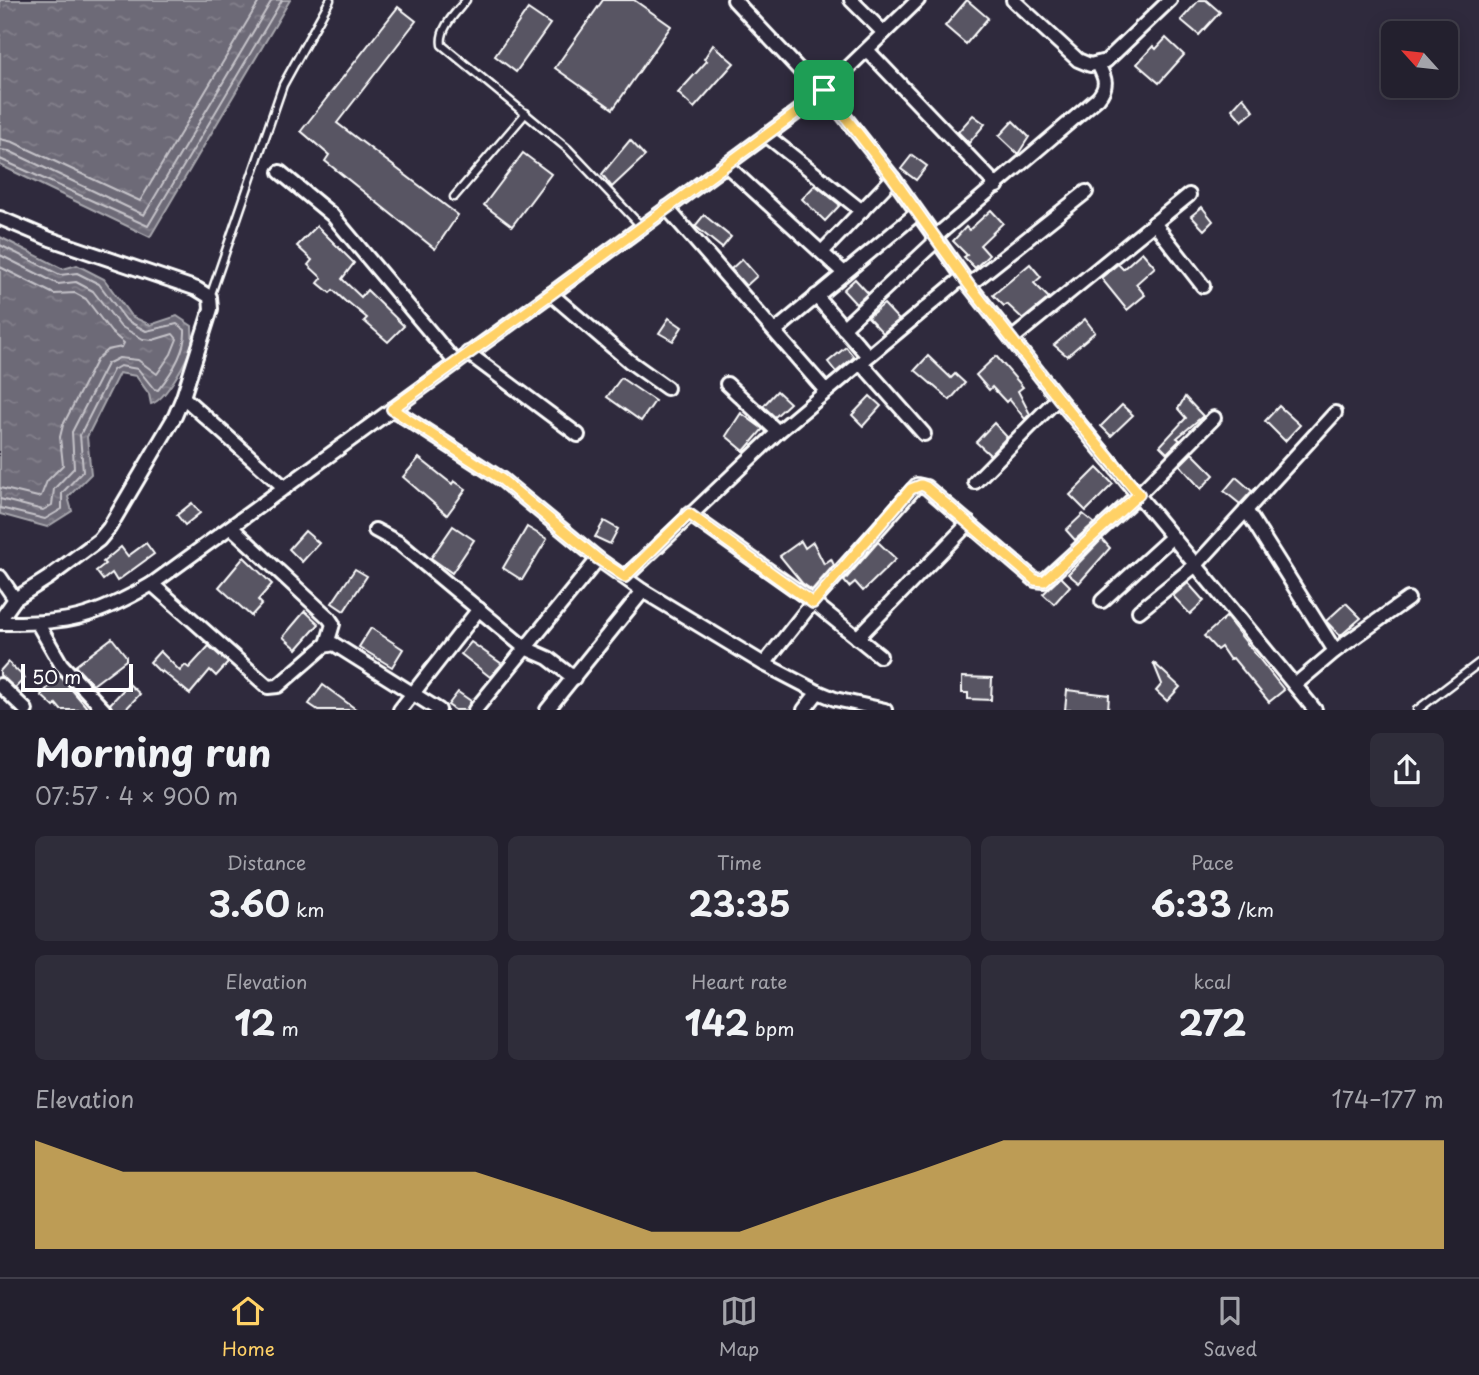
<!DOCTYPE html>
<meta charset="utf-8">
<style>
body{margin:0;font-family:"Playpen Sans",sans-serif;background:#2f2d3a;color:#f1f3f6;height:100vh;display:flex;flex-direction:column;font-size:26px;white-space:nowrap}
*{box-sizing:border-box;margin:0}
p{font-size:23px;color:#a3a3aa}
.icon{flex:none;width:38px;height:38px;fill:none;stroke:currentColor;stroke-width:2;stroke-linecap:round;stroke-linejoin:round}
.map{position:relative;height:710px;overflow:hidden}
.details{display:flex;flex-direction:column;background:#23202e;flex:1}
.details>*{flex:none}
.needle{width:46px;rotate:297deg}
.tools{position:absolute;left:1381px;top:21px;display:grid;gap:14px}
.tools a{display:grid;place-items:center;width:77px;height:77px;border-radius:10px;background:#23202e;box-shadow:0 4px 18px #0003,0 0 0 2px #403e4a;font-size:35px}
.scale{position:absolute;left:21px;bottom:18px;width:112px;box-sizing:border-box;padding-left:7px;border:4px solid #fff;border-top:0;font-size:19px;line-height:24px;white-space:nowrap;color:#fff;-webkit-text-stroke:5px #2f2a3d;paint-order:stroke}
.pin{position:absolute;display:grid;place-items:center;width:60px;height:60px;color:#fff;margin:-30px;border-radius:14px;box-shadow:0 4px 10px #0006}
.round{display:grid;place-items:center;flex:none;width:74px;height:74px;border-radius:10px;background:#2f2d3a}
.head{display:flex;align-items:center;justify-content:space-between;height:119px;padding:0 35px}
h1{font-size:38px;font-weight:700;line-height:52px}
.stats{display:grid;grid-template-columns:repeat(3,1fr);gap:10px;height:119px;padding:7px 35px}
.stats div{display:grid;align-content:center;border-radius:10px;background:#2f2d3a;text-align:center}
.stats b{font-size:35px;font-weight:700}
.stats small{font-size:19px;font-weight:400}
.stats p{font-size:19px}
.chart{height:196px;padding:14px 35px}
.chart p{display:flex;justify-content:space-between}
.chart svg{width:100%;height:126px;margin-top:7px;fill:#ffd166;opacity:.7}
.dock{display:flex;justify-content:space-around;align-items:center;height:98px;border-top:2px solid #403e4a;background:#23202e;font-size:19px;color:#a3a3aa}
.dock a{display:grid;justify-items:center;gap:4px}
.dock .current{color:#ffd166}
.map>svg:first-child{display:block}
.water{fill:url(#water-ripples);stroke:#a7a6ad;stroke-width:2}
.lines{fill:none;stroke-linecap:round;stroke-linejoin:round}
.shore{stroke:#c5c3c9;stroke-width:2}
.building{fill:#595564;stroke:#fff;stroke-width:2}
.lane-casing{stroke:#fff;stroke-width:11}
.street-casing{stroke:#fff;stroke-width:18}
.lane{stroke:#2f2a3d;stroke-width:6}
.street{stroke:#2f2a3d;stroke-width:12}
.route-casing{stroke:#fff;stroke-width:14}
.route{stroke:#ffd166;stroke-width:9}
</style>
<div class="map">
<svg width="1479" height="710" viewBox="0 0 1479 710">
<defs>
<pattern id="water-ripples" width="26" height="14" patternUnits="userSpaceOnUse" patternTransform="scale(1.75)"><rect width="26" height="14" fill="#6d6a77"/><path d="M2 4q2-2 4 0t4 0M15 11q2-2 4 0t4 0" fill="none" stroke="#83808b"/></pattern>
</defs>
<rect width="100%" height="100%" fill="#2f2a3d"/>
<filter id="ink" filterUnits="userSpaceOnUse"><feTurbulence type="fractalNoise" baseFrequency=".0143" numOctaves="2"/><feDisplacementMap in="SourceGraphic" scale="14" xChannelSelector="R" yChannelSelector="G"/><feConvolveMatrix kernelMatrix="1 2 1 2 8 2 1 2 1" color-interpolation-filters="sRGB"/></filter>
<g filter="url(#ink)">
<g class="water">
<path d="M0,0H290L150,237L0,165Z"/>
<path d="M0,237L63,269L77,265L104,279L131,316L150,325L177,316L192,326C192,331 193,338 192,343C189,358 165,401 151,404L149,394L136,376L119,373L87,437L91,474L68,497L72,511L47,527L0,514Z"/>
</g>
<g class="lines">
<g class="shore">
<path d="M0,139L13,142L140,201L260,0"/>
<path d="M0,150L9,151L144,215L272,0"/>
<path d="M0,159L148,226L282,0"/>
<path d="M0,245L60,275L77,273L99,284L126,320L146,331L177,324L185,330C186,351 171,374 158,390L154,389L138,369L120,366L113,370L80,435L83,471L62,493V509L45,519L0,508"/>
<path d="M0,255L58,284L76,282L93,291L120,326L143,339L153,340L173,334L177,339L171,354L157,374L138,360L119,358L107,364L72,432L74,468L54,489L52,505L43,510L0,499"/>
<path d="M0,267L54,294L75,293L86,299L111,332L124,343L122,347L107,350L97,359L63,425L60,437L63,465L47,481L41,496L38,497L0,488"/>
</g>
</g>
<g class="building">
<path d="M603,0H634L671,26L613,109L555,68Z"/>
<path d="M967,0L988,18L966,44L945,26Z"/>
<path d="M1199,0H1206L1220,12L1199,35L1181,20Z"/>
<path d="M398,7L416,21L337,123L458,215L435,249L325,161L329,155L301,131Z"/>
<path d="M528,9L550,24L516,72L495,56Z"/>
<path d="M1166,38L1184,55L1159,83L1137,64L1153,46L1156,49Z"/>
<path d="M713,45L734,63L694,108L678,93L707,61L704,59Z"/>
<path d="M1243,97L1254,111L1242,121L1232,109Z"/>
<path d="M973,115L985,124L969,143L958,132Z"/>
<path d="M1013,121L1029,137L1018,154L999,136Z"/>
<path d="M630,140L645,156L612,187L602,174Z"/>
<path d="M523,153L551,174L512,226L484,205Z"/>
<path d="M912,155L927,166L916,180L901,169Z"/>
<path d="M815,185L840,205L825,221L802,199Z"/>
<path d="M1202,207L1213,221L1204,230L1191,216Z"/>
<path d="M991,210L1003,223L980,245L989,255L975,268L964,257L967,255L953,241L966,227L969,230Z"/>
<path d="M704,215L731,237L722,248L695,226Z"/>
<path d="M317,226L354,263L342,279L361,297L367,290L404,326L388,342L364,321L367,318L348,302L347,303L333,290L330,293L318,283L322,278L308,265L312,260L297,246Z"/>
<path d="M1142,252L1155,267L1136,284L1145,295L1127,310L1101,278L1118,264L1123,269Z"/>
<path d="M742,259L757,276L746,286L731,269Z"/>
<path d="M1030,264L1041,277L1034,283L1049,298L1023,319L1007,304L1004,306L993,295Z"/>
<path d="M855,279L868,293L856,304L843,290Z"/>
<path d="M884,304L899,320L883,333L868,317Z"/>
<path d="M669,318L682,327L673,341L659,333Z"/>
<path d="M1085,319L1095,332L1067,356L1054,345Z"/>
<path d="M846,347L854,357L836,372L828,362Z"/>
<path d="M928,356L951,378L955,374L965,383L950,400L915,370Z"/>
<path d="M996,356L1023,387L1018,391L1030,414L1025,419L1009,399L1006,402L992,387L989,390L976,375Z"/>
<path d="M621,378L655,401L641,421L607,397Z"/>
<path d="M777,391L790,403L775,417L763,406Z"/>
<path d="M870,396L881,406L863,426L852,415Z"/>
<path d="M1185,397L1203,416L1177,438L1180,440L1167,453L1160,446L1186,418L1178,409Z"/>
<path d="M1122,405L1133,415L1111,436L1101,426Z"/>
<path d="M1279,406L1300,425L1285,441L1265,421Z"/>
<path d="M741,413L763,429L744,451L726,436Z"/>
<path d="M994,423L1007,437L990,455L976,442Z"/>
<path d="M1192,453L1214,475L1201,489L1180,465Z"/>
<path d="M419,458L452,484L454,481L466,489L447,515L403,477Z"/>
<path d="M1097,468L1113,484L1086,511L1070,495Z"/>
<path d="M1236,477L1252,491L1240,504L1224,491Z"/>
<path d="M192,503L200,513L185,525L177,515Z"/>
<path d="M1083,514L1094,523L1075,540L1066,530Z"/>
<path d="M604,521L618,529L610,544L595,537Z"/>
<path d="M453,526L474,540L452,573L431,558Z"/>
<path d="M527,527L547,539L522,580L503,568Z"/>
<path d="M305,531L319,543L302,562L289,549Z"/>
<path d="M1102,539L1110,548L1079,583L1068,574Z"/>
<path d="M801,541L805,548L813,542L824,564L831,559L834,565L812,590L802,583L780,556Z"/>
<path d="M878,542L896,559L863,591L855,582L849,587L844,581Z"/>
<path d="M146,543L154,554L117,581L112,573L103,580L96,571L105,564L103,562L121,547L128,556Z"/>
<path d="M244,557L272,584L258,600L262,604L251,616L219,587Z"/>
<path d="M355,569L367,576L344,611L332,603Z"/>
<path d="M1061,577L1070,586L1054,604L1043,594Z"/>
<path d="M1188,583L1204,601L1190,614L1173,596Z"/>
<path d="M1346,603L1361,618L1340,636L1326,621Z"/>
<path d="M305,611L319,624L297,649L283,637Z"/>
<path d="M1226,617L1284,690L1269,702L1233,658L1230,660L1221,647L1217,650L1204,636Z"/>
<path d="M371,628L403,649L392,667L359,647Z"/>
<path d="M112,638L126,656V660L93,685L75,666Z"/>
<path d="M471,642L502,664L490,677L461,654Z"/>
<path d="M209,646L228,663L216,676L210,670L190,694L162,671L161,673L150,662L160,651L180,671L185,665L189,668Z"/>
<path d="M8,662L25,678L15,688L0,675V671Z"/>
<path d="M1153,662L1180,687L1167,701L1156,691L1162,684Z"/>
<path d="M58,677H61L89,710H61L56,704L54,707L41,695Z"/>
<path d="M962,677L992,678L991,700L968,699V693H962Z"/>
<path d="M129,684L140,694L125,710H113L110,704Z"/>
<path d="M323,685L357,710H318L309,704Z"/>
<path d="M1067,690L1109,695L1108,710H1065Z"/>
<path d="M458,692L471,701L466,710H455L448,705Z"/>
</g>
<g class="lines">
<defs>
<g id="lane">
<path d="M466,0C456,13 439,28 442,45L568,149L641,226"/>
<path d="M454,197L526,113"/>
<path d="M210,297L283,85L330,0"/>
<path d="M1417,710L1479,663"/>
</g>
<g id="street">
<path d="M851,0L884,33"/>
<path d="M1013,0L1078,60L1090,65L1106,61L1170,0"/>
<path d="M867,50L997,186"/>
<path d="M824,91L893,178L969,285L1058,398L1315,710"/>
<path d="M818,93L824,91L918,0"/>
<path d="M766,135L862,211"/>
<path d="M726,165L844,273"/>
<path d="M280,172L332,215L456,363"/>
<path d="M667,208L826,391"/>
<path d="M0,218L50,239L197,289L210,297L211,309L183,397L175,416L109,528L99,540L48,578L15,599L0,620"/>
<path d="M1154,223L1203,286"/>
<path d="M935,237L1098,98C1109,85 1105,78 1098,64"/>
<path d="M822,252L893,178"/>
<path d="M969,285L1086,192"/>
<path d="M551,294L629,361L667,388"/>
<path d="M816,296L868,356"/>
<path d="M843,328L937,240"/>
<path d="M775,331L917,213"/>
<path d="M1013,338L1189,195"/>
<path d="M468,353L578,435"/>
<path d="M861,363L924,434"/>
<path d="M727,384L778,432"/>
<path d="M183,397L285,488"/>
<path d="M392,409L501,479L598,559L643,591L764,664L818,692L835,699L885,710"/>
<path d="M975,482L1058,398"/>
<path d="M1246,510L1335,651"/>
<path d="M689,514L813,602L880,656"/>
<path d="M231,527L329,618L333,624L327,644"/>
<path d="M375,530L399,543L525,648L548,658L574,678"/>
<path d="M0,577L15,599"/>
<path d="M625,577L778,432L963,277"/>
<path d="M152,584L268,687L278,686L324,646L334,644L439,710"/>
<path d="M1102,601L1172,537"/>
<path d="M1139,611L1197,564L1335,413"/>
<path d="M0,623C67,624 94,618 152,584L551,294L803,108L811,94L808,79L734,0"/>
<path d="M38,624L61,664L104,710"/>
<path d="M857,638L969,523"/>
<path d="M764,664L813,602L917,485L926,487L1035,580L1044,581L1139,494L1214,418"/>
<path d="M1296,684L1335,651L1408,599"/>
<path d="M0,685L26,710"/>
<path d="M400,710L479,609"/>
<path d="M475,710L598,559"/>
<path d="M547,710L643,591"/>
<path d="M804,710L818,692"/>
</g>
</defs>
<use href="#lane" class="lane-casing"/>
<use href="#street" class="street-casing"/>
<use href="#lane" class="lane"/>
<use href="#street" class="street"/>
</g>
</g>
<g class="lines" filter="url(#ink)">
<defs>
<path id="route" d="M824,90L893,178L969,285L1058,398L1139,494L1044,581L1035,580L926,487L921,485L911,489L813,603L689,514L625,577L598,559L501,479L392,409L551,294L803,108L811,94Z"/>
</defs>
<use href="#route" class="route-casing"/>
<use href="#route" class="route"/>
</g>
</svg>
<div class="tools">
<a><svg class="needle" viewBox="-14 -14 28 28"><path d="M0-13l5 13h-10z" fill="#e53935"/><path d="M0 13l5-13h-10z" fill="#a3a3aa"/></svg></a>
</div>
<div class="scale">50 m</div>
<div class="pin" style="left:824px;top:90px;background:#1e9e55"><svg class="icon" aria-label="arrive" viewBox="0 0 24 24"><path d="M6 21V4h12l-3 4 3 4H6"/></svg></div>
</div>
<section class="details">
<div class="head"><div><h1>Morning run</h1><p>07:57 · 4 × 900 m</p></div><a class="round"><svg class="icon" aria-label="share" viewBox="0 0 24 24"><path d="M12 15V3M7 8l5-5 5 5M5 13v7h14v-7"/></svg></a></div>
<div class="stats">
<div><p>Distance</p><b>3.60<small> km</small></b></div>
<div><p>Time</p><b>23:35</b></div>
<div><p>Pace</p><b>6:33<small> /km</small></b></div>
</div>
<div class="stats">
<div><p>Elevation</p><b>12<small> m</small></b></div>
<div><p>Heart rate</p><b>142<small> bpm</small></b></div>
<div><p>kcal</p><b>272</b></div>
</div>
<div class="chart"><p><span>Elevation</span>174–177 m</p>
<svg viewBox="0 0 160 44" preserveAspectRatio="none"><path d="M0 44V6L10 17L20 17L30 17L40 17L50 17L60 27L70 38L80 38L90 27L100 17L110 6L120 6L130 6L140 6L150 6L160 6V44z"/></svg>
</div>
</section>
<nav class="dock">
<a class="current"><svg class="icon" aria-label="home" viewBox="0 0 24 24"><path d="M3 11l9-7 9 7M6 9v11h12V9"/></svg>Home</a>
<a><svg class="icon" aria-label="map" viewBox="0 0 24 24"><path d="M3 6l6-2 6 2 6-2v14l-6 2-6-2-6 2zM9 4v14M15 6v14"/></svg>Map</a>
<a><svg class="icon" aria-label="saved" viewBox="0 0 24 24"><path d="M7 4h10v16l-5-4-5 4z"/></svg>Saved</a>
</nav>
